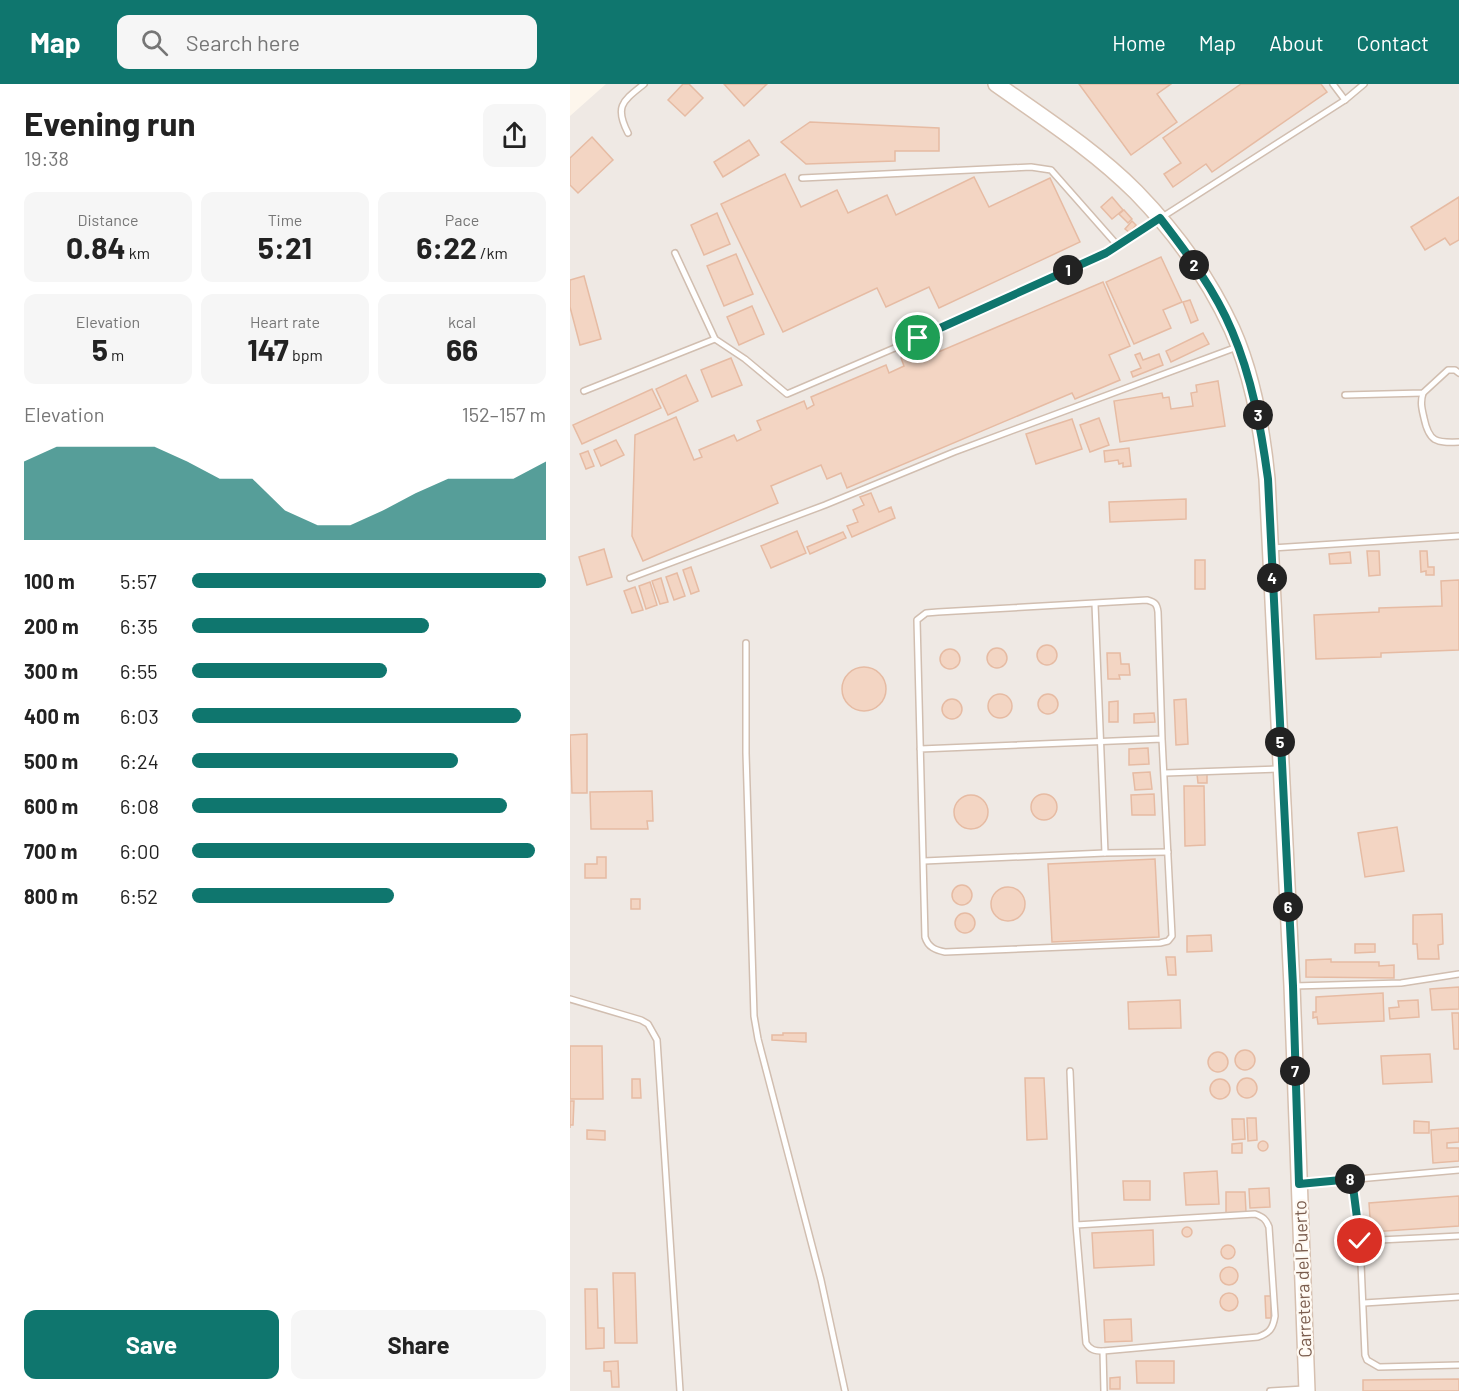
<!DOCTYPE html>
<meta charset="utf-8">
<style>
body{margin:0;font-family:Barlow,sans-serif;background:#f6f6f6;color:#222;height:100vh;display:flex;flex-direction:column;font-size:22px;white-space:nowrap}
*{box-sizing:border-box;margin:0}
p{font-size:20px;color:#767676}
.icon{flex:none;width:33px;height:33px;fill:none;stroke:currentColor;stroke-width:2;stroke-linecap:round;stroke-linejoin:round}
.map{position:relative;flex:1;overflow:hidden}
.sheet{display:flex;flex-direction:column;background:#fff;width:570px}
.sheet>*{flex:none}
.pin{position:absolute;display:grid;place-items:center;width:51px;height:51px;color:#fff;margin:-26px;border:3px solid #fff;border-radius:50%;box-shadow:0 2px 6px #0007}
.km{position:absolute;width:30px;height:30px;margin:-15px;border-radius:50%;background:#222;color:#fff;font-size:16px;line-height:30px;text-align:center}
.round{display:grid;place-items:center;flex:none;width:63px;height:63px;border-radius:12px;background:#f6f6f6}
.headline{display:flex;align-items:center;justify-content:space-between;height:102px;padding:0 24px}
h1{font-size:33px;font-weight:700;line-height:45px}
.metrics{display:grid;grid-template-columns:repeat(3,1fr);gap:9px;height:102px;padding:6px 24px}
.metrics div{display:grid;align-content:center;border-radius:12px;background:#f6f6f6;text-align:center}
.metrics b{font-size:30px;font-weight:700}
.metrics small{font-size:16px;font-weight:400}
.metrics p{font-size:16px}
.chart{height:168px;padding:12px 24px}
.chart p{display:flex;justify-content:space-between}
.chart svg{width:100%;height:108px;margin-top:6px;fill:#0f766e;opacity:.7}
.primary-button{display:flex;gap:12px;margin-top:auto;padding:12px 24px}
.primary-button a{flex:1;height:69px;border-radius:12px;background:#0f766e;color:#fff;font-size:24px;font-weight:700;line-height:69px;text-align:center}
.primary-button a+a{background:#f6f6f6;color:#222}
ul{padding:0 24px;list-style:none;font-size:20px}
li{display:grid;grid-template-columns:96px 72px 1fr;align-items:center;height:45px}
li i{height:15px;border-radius:8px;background:#0f766e}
header{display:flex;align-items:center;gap:36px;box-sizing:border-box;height:84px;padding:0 30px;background:#0f766e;color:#fff}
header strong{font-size:28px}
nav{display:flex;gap:33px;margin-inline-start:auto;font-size:21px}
.search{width:420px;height:54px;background:#f6f6f6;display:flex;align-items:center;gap:15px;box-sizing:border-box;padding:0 21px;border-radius:12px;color:#767676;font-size:22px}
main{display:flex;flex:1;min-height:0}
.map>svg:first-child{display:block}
.industrial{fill:#efe9e4}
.building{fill:#f3d5c3;stroke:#e6bba3;stroke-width:1.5}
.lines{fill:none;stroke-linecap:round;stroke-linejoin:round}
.service-casing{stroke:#d1beb0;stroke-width:8}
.secondary-casing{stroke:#d6c0b0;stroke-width:18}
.service{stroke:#fff;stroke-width:5}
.secondary{stroke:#fff;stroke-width:15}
.route-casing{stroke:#fff;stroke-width:12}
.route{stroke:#0f766e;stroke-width:8}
.labels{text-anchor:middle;stroke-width:4.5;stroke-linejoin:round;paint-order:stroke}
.street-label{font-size:18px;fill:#7a5c4d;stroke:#fffaf3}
</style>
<header>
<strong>Map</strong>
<div class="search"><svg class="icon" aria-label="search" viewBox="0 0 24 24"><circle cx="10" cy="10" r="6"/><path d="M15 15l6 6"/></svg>Search here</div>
<nav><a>Home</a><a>Map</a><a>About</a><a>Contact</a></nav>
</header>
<main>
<section class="sheet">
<div class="headline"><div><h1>Evening run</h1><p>19:38</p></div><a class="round"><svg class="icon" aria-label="share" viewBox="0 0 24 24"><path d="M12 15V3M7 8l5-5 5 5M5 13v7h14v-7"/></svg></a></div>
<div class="metrics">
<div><p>Distance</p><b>0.84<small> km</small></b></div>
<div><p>Time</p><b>5:21</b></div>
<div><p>Pace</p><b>6:22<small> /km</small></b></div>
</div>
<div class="metrics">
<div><p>Elevation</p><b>5<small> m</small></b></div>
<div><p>Heart rate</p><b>147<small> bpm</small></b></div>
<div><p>kcal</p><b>66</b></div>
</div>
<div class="chart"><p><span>Elevation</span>152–157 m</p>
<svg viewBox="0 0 160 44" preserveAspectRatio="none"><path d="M0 44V12L10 6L20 6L30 6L40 6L50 12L60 19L70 19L80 32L90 38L100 38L110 32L120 25L130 19L140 19L150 19L160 12V44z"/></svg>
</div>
<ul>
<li><b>100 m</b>5:57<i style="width:100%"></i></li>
<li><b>200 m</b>6:35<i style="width:67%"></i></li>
<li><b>300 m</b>6:55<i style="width:55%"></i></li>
<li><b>400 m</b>6:03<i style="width:93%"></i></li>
<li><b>500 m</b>6:24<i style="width:75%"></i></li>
<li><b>600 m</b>6:08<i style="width:89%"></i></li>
<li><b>700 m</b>6:00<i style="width:97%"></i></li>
<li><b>800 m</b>6:52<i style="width:57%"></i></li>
</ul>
<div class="primary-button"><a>Save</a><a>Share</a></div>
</section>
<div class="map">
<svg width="889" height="1307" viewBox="0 0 889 1307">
<rect width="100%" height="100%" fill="#fdf6ec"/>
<path class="industrial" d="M36,0H889V1307H0V32Z"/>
<g class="building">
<path d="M113,0H119L133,14L115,32L98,16Z"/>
<path d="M154,0H197L174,22Z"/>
<path d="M509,0H601L587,10L607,38L561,71Z"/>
<path d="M671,0H751L757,8L642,88L636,80L603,103L594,90L611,79L593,54Z"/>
<path d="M240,38L369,44V67H325V77L236,80L211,58Z"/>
<path d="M22,53L43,76L8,109L0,101V74Z"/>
<path d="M179,56L189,71L153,93L144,78Z"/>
<path d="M215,90L231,123L267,106L278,129L317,111L326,131L404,93L419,123L480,94L510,158L369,224L359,203L316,223L307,204L213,248L151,120Z"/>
<path d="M542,113L553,126L542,135L531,123Z"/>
<path d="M889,113V156L880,161L875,154L855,166L841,143Z"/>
<path d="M554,126L562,135L558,139L549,130Z"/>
<path d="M147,129L160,160L134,171L121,141Z"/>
<path d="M562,137L566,141L560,149L555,145Z"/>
<path d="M166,170L183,210L154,222L137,182Z"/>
<path d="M591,173L612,218L593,226L601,244L564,260L536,198Z"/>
<path d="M14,192L31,255L10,261L0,223V196Z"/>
<path d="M533,198L560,262L539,271L550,296L505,315L502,309L277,404L271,389L257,395L251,381L201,402L208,419L73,477L62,452L65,351L106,333L124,376L132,373L129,366L164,351L167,357L191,346L187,337L234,317L237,325L244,321L241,313L316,281L319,289L334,282L331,274L356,263L359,272Z"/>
<path d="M620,216L628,236L621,239L613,218Z"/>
<path d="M182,222L194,250L169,261L157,233Z"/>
<path d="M633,249L639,260L601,278L596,267Z"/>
<path d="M570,269L573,276L589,270L593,281L563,293L561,288L571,284L565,271Z"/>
<path d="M161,274L172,301L142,313L131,286Z"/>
<path d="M116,291L128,317L98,331L86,305Z"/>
<path d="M648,297L655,342L550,358L544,317L592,309L593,314L599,313L601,325L623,322L621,309L627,308L626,301Z"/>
<path d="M82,305L91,324L12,360L3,341Z"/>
<path d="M529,334L539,361L520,368L510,341Z"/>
<path d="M502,335L512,365L466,380L456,350Z"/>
<path d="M46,356L54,371L31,382L24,366Z"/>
<path d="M559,364L561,382L553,383V379L549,380L548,376L535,378L534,367Z"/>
<path d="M18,367L24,382L16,385L10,370Z"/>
<path d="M301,409L309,428L321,423L325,434L282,453L277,442L288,438L283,426L294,421L290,413Z"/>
<path d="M616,415V435L540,438L539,418Z"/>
<path d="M227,447L236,469L201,484L191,462Z"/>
<path d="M273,448L276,454L240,470L237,463Z"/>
<path d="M34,465L42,493L17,501L9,473Z"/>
<path d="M797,467H809L810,491L799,492Z"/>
<path d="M850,467H857L858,483H864V491H856V487L851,488Z"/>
<path d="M780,468L781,479L760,480L759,470Z"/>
<rect x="625" y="476" width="10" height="29"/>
<path d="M121,483L129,507L121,510L113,486Z"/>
<path d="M107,489L115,512L104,516L96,493Z"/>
<path d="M91,494L98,518L90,520L82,497Z"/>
<path d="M889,496V566L811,569V573L746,575L744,531L809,528V524L872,522L871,497Z"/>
<path d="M80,498L87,521L76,525L69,502Z"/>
<path d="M65,503L73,526L62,529L54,507Z"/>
<circle cx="477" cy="571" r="10"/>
<circle cx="427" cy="574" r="10"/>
<circle cx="380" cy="575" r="10"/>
<path d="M537,569H550L551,580H559L560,591H549L550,595H538Z"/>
<circle cx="294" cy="605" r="22"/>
<circle cx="478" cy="620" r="10"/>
<circle cx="430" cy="622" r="12"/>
<path d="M616,615L618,660L606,661L604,616Z"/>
<circle cx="382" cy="625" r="10"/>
<path d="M548,617V638H539V618Z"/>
<path d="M584,629L585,638L564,639V630Z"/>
<path d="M17,650V709H2L0,651Z"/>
<path d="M578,664L579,680L559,681V665Z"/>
<path d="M580,688L582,705L565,706L563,689Z"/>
<path d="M627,690H637V699H628Z"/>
<path d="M614,702H634L635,761L615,762Z"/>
<path d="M82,707L83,737H77L78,745H21L20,708Z"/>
<circle cx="474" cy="723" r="13"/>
<path d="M584,710L585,731H562L561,711Z"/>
<circle cx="401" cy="728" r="17"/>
<path d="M827,743L834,787L795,793L788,749Z"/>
<path d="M27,773H36V794H15V780H27Z"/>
<path d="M585,775L589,853L482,858L478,780Z"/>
<circle cx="392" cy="811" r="10"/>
<circle cx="438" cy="820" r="17"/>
<rect x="61" y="815" width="9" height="10"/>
<circle cx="395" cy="839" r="10"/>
<path d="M872,830L873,860L868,861L869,875H848L847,860H843V831Z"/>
<path d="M641,851L642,867L617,868V852Z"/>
<path d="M785,860H805V868L785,869Z"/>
<path d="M596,873H605L606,891H598Z"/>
<path d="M761,875V878H809V882L824,881V894L736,893V876Z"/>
<path d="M889,903V925L862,926L860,905Z"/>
<path d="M813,909L814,937L748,940L747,933L743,934V928H746V913Z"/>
<path d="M610,916L611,944L559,945L558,918Z"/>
<path d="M848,916L849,933L820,935L819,924L829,923L828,917Z"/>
<path d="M882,929H889V965H884Z"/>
<path d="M213,949H236V958L202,956V951H213Z"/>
<path d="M0,962H32L33,1015H0Z"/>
<circle cx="675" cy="976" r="10"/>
<circle cx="648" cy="978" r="10"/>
<path d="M860,970L862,998L813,1000L811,972Z"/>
<circle cx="677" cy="1004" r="10"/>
<path d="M455,994H474L477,1055L457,1056Z"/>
<circle cx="650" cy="1005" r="10"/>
<path d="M62,995H70L71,1014H62Z"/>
<path d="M0,1017H4L3,1041H0V1044Z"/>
<path d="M677,1034H686L687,1056L678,1057Z"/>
<path d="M662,1035H674L675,1055L663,1056Z"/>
<path d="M844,1037L859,1038V1049H844Z"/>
<path d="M889,1044V1058L877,1059V1064H889V1077L863,1079L861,1046Z"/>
<path d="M17,1046L35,1047V1056L17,1055Z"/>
<circle cx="693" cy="1062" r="5"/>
<path d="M672,1059V1069H662V1060Z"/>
<path d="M647,1087L649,1120L616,1121L614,1089Z"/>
<path d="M553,1097H580V1116H554Z"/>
<path d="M699,1104L700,1123L680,1124L679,1105Z"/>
<path d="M656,1108H675L676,1128L656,1129Z"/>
<path d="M889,1112V1142L801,1148L799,1119Z"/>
<circle cx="617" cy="1148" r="5"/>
<path d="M583,1146L584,1181L524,1184L522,1149Z"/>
<circle cx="658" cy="1168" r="7"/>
<circle cx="659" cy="1192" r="9"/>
<path d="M43,1189H65L67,1259H45Z"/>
<path d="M15,1205H27L28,1244H34V1264L16,1265Z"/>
<circle cx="659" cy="1218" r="9"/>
<path d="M695,1212H701V1234H696Z"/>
<path d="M561,1235L562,1257L535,1258L534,1236Z"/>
<path d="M48,1277L49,1303H42L41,1287H34V1278Z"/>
<path d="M566,1277H604V1299H567Z"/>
<path d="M550,1293V1305H540V1294Z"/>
<path d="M889,1295V1307H793V1296Z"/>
</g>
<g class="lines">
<defs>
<g id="service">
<path d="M763,0L775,16"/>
<path d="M58,49C44,22 53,17 74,0"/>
<path d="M232,94L461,83L481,86L548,162"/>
<path d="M105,169L145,255L175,275L217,310L348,254L536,169L775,16L794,0"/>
<path d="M14,307L145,255"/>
<path d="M853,309C850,319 852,325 854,334C859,358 866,359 889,358"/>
<path d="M775,311L853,309L878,286H885L889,289"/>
<path d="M702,464L889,452"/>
<path d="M60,494L255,421L384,368L667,263"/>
<path d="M525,520L535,769"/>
<path d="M176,559V669L184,932L188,955L251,1196L275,1307"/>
<path d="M350,665L592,655L602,852L598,857L590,859L375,868C365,866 358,863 355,853L347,536L356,529L368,528L577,516C585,518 587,520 588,528L592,655"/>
<path d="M595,689L710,685"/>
<path d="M354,777L535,769L598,768"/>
<path d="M724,902L831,899L889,890"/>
<path d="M0,915L71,936L78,940L87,956L110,1307"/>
<path d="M500,987L506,1141L516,1259C520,1266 525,1267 533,1267L688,1253C700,1249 703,1244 705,1232L699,1143C696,1135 693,1133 685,1130L506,1141"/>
<path d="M782,1095L790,1157L795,1271L797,1276L809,1283L889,1281"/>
<path d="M731,1100L889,1086"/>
<path d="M790,1157L889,1152"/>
<path d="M794,1219L889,1213"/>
<path d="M533,1267L534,1307"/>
<path d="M700,1307L734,1305"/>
</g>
<path id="secondary" d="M426,0C474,34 524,66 566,108C604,147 639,195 662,245C683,292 692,344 697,395L722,902L737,1307"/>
</defs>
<use href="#service" class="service-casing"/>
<use href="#secondary" class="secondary-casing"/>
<use href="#service" class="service"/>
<use href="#secondary" class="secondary"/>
</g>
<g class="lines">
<defs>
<path id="route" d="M348,254L536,169L590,134C617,169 645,206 662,247C682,294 691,344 698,395L723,902L729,1100L782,1095L790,1157"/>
</defs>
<use href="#route" class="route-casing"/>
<use href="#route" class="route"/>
</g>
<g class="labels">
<g class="street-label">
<text transform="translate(733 1195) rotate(-92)" y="6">Carretera del Puerto</text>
</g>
</g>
</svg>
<div class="pin" style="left:348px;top:254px;background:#1e9e55"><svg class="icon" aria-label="arrive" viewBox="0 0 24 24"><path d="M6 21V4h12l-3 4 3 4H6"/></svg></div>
<div class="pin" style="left:790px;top:1157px;background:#d93025"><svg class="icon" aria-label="check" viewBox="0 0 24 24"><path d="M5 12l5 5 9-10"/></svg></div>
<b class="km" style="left:498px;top:186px">1</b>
<b class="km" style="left:624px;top:181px">2</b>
<b class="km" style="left:688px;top:331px">3</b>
<b class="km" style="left:702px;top:494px">4</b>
<b class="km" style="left:710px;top:658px">5</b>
<b class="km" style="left:718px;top:823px">6</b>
<b class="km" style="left:725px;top:987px">7</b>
<b class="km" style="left:780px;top:1095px">8</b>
</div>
</main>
